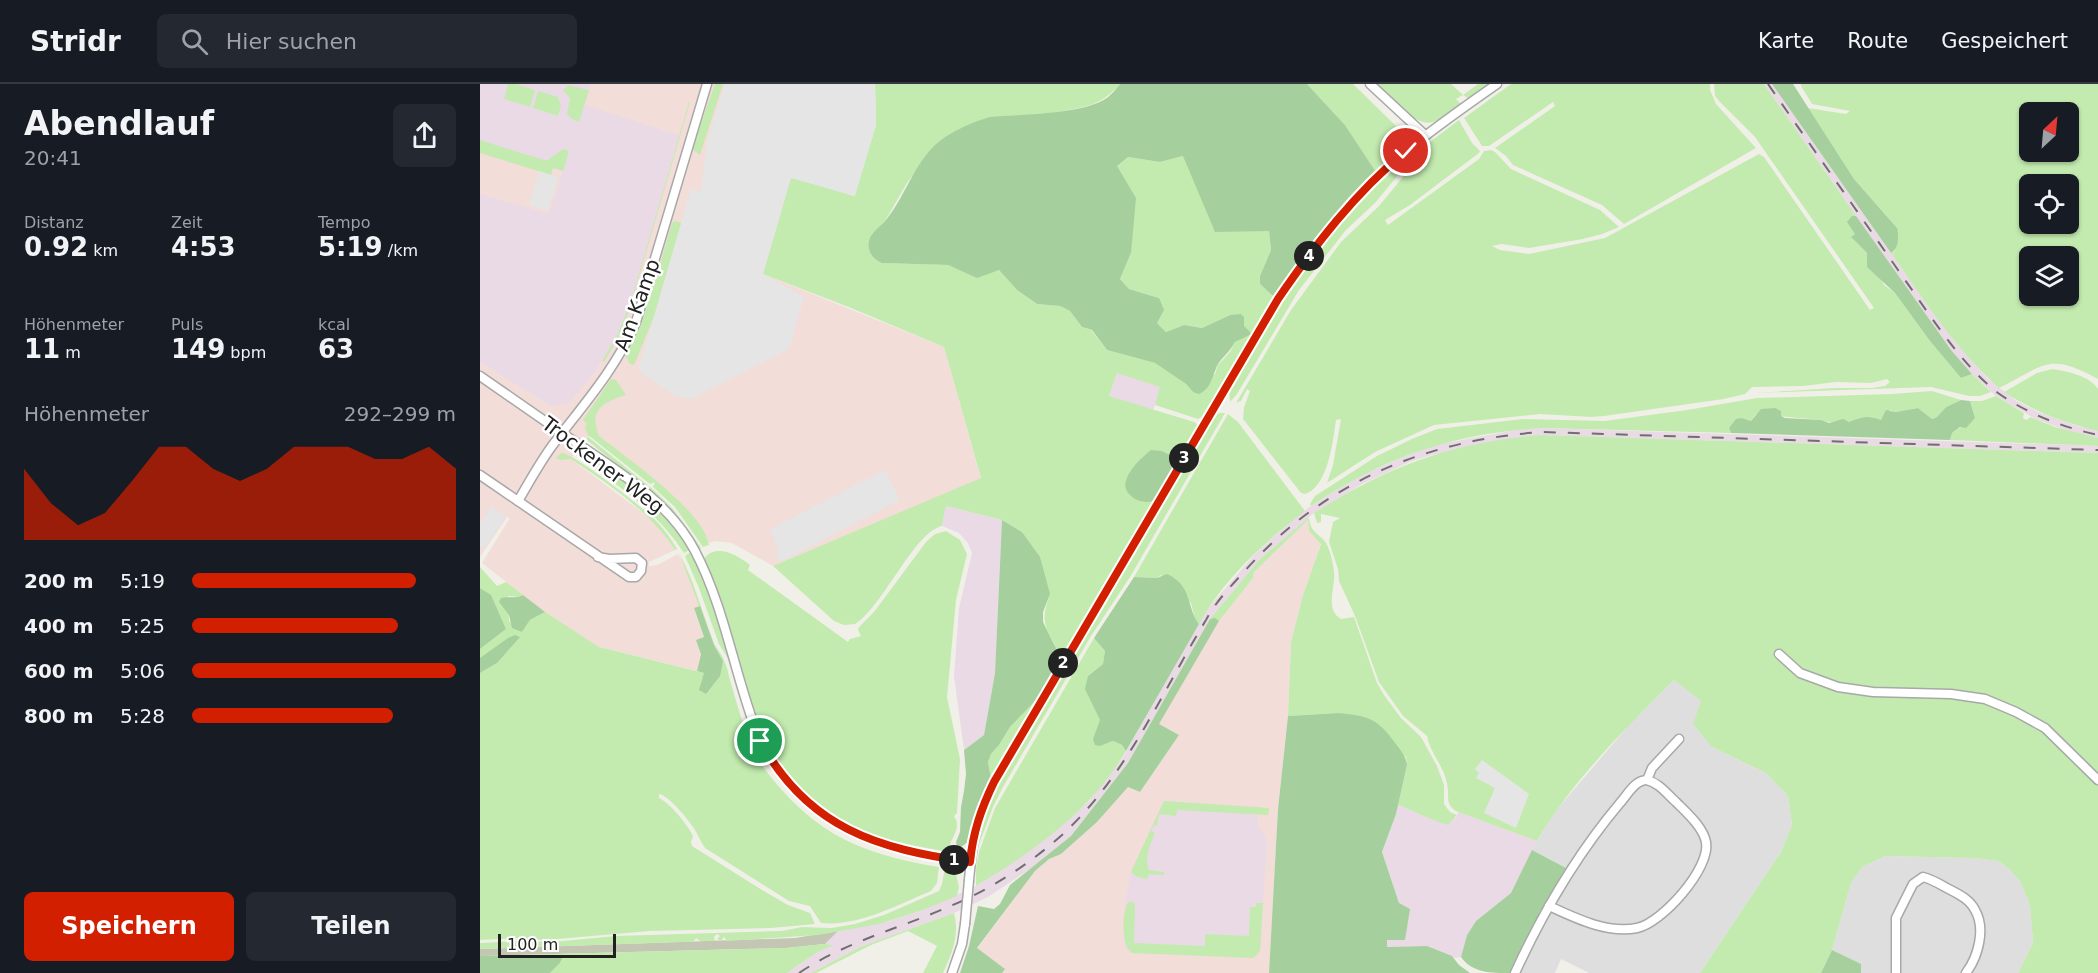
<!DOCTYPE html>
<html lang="de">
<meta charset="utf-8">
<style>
body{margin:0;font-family:"DejaVu Sans",sans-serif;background:#242831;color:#f1f3f6;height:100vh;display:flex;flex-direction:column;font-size:22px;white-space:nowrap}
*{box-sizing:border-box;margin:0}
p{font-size:20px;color:#9ea1a6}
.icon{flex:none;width:33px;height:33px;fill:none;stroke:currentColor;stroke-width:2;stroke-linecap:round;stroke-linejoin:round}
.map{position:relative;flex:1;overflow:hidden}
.details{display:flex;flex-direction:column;background:#171b24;width:480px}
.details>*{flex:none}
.needle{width:39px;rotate:26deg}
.controls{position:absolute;left:1539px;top:18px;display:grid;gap:12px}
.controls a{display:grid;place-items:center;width:60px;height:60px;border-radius:9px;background:#171b24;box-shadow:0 2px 4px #0004;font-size:30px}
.scale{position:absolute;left:18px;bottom:15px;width:118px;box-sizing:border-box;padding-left:6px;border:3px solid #212121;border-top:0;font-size:16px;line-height:21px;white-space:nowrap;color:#212121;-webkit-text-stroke:4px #fff;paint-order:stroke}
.pin{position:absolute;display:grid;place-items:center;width:51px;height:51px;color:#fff;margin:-26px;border:3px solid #fff;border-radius:50%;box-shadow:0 2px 6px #0007}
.km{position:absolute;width:30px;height:30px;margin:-15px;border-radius:50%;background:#222;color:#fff;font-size:16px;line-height:30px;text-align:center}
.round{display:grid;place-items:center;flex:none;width:63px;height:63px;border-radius:9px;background:#242831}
.head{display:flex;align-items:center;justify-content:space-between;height:102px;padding:0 24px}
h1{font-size:33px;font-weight:700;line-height:45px}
.metrics{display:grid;grid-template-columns:repeat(3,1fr);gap:9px;height:102px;padding:6px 24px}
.metrics div{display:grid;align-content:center}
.metrics b{font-size:26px;font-weight:700}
.metrics small{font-size:16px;font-weight:400}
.metrics p{font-size:16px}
.chart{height:168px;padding:12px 24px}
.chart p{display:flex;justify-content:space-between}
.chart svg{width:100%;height:108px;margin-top:6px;fill:#d21f00;opacity:.7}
.primary-button{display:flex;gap:12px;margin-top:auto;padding:12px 24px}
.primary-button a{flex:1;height:69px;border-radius:9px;background:#d21f00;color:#fff;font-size:24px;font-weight:700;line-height:69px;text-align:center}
.primary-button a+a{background:#242831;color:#f1f3f6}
ul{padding:0 24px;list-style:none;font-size:20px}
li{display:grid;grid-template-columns:96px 72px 1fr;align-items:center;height:45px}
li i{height:15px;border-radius:8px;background:#d21f00}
header{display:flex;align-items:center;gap:36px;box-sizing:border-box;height:84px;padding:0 30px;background:#171b24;border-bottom:2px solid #363941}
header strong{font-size:28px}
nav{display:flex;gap:33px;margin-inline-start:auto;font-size:21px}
.search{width:420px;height:54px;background:#242831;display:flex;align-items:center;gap:15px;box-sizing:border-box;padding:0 21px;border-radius:9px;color:#9ea1a6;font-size:22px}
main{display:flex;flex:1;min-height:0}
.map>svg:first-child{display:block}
.residential{fill:#dfdede}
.commercial{fill:#f2ddd8}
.industrial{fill:#eadae5}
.construction{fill:#c3c6b3}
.grass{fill:#c3ebaf;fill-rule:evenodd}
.forest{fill:#a5d09d}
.parking{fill:#e5e5e5}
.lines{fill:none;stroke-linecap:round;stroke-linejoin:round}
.minor-casing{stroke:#a8a8a8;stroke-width:11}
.minor{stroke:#fff;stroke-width:8}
.rail{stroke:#6f6f6f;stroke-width:2;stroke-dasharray:12 12;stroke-linecap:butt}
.minor-bridge-casing{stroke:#a8a8a8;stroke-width:11;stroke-linecap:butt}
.minor-bridge{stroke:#fff;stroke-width:8}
.route-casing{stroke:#fff;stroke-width:12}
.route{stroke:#d21f00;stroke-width:8}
.labels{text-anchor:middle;stroke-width:5;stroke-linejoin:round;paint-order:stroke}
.street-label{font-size:20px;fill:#212121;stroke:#fff}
</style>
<header>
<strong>Stridr</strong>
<div class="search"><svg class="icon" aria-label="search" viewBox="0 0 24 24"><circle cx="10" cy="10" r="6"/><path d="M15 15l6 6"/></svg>Hier suchen</div>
<nav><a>Karte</a><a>Route</a><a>Gespeichert</a></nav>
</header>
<main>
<section class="details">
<div class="head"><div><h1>Abendlauf</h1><p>20:41</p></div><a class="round"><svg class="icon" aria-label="share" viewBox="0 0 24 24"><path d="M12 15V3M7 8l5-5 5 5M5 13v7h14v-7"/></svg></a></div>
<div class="metrics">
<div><p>Distanz</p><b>0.92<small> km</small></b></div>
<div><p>Zeit</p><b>4:53</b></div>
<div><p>Tempo</p><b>5:19<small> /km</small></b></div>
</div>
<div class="metrics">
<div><p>Höhenmeter</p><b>11<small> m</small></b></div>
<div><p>Puls</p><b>149<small> bpm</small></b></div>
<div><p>kcal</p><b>63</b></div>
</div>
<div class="chart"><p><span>Höhenmeter</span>292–299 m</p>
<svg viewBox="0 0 160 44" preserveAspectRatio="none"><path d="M0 44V15L10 29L20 38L30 33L40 20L50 6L60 6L70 15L80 20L90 15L100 6L110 6L120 6L130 11L140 11L150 6L160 15V44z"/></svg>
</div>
<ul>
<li><b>200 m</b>5:19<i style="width:85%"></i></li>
<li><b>400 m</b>5:25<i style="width:78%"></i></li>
<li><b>600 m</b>5:06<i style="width:100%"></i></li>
<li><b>800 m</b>5:28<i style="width:76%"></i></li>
</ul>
<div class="primary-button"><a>Speichern</a><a>Teilen</a></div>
</section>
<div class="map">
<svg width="1618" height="889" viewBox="0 0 1618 889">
<rect width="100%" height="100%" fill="#f1f0e8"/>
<g class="residential">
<path d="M1194,596L1222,617L1232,663L1286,689L1308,712L1312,741L1301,768L1220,889H1109L1081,875L1075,889H1030L1058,834L1086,784L1052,766L1073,730L1149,641Z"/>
<path d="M1405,772L1494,774L1519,777L1529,785L1540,797L1550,821L1553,859L1538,889H1381L1380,880L1352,866L1371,799L1382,783Z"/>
</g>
<g class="commercial">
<path d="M0,0H395L283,190L464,263L501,395L293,482L252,459L235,457L229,459L226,452L197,415L172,393L119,353L107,352L91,375L171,435L181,446L195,466L169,478V482L177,481L198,470L206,484L220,522L214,525L224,554L217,587L119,563L73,535L2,479L30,434L27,433L0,473Z"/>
<path d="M828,436L829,447L841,459L823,511L811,558L808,632L798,725L789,889H522L524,886L497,865L555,787L569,775L581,770L617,738L648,703L660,708L699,651L678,640L739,537L773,494L774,488Z"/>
</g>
<g class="industrial">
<path d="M0,0H111L104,21L199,51L151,217L138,250L114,289L89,319L71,322L0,278V110L69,130L83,87L13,66H0Z"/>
<path d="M1284,0H1292L1442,213L1477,260L1507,294L1535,316L1558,328L1597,342L1618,347V354L1596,350L1554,334L1516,312L1492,290L1471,266L1435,217Z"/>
<path d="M637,288L681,303L673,327L629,312Z"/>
<path d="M1062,344L1618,362V369L1063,351L952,371L932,377L882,400L834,429L779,476L730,535L648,679L591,752L553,783L508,813L474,829L380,863L331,889H307L336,869L352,861L345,860L358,847L409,837L443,826L496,802L554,764L609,717L642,675L724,529L775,470L809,439L831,422L879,392L950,362L1035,346Z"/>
<path d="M466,422L522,436L515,589L504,651L484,666L474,592L479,524L492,469L488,459L479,449L462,442Z"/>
<path d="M684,717L779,723L777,740L787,757L780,867L776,873L652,869L646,865L644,858L645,822L651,788Z"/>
<path d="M918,721L944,731L976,734L978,728L1057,757L1031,809L996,837L987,851L981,873L975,874L947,862L907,863L906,856L919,819L902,768L916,730Z"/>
</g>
<path class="construction" d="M358,847L345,860L306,864L0,872V865L315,854Z"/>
<g class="grass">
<path d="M28,0H36L55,6L50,23L24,15Z"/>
<path d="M82,0L109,6L99,38L92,35L87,30L90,14L83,6L88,2Z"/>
<path d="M235,0H243L220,71L212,65Z"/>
<path d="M395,0H640C624,18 612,22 588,26L454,63L427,99L405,137L392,150L402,179L468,181L496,193L519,186L537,206L557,220L580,222L590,227L602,243L611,246L627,266L675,279L706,300L713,308L735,290L738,281L750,268L755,258L771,250L750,231L722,244L704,241L686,248L677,239L679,214L649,205L640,195L651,169L637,82L648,73L680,78L703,72L789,147L791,166L780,192V200L794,213L724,332L718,335L675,321L680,303L637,289L629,312L714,338L717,340L718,344L698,375L682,367C662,377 650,379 646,404C654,414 660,419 674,417L580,577C573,544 556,548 570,510L542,448L522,436L466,422L462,442C434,448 403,523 375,540L364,541L354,537L293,482L501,394L464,263L371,224L283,190L311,93L374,112L396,41Z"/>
<path d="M827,0H873L919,45C922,52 917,58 921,65L896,88L865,41Z"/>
<path d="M896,0H971L983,11L998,0H1010L989,15L983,11L976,15L981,20C973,26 963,35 953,38C935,44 909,12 896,0Z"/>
<path d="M1031,0H1230V6L1236,20L1276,64L1144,140L1122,121L1033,81L1026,72L1015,64L1075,22L1073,18L1009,62H1002L984,34Z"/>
<path d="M1234,0H1284L1376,132H1372L1375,150L1372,154L1387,169L1404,201L1415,209L1450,257L1481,294L1492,290L1511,308L1500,312H1489L1451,303L1274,309L1355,304H1392L1405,302L1410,298L1407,295L1391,299L1356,298L1323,302L1272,303L1265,310L1244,315L1124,332L1111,333L1060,330L954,341L895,368L847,399L853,381L861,335L856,336C853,357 848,403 825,410L821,409L763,335L764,323L770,307L767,305L761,317L756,319L811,226L861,158L899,122L932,82L938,67L979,36L992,59L1000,67L999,69L930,121L905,136L908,141L999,75L1004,67L1011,66L1015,68L1031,85L1120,126L1139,143L1122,150L1103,155L1049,164L1021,160L1012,162L1020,166L1049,170L1125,154L1279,70L1284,73L1390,226L1394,224L1275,53L1239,17L1235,12Z"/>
<path d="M1321,0H1618V295C1567,267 1565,282 1519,304C1476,266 1444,216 1411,169L1414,168L1417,144L1374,95L1328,24L1366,30L1370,27L1332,20L1321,2ZM1550,28H1588V68H1550ZM1550,100H1588V140H1550ZM1550,172H1588V212H1550Z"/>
<path d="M58,7L78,13L81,22L78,32L53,24Z"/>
<path d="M209,18H210L149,227L140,251L124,278L122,277L138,250L151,217Z"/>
<path d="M0,56L64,76H68L83,65L89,67L83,87L73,84L71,91L0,69Z"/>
<path d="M927,71L928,79L895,119L866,146L819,206L757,310L750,318L749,306C799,221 850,134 927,71Z"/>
<path d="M195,137L202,139L176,228L154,281L150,280L145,271L159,240L169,207L173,204L192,139Z"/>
<path d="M1572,285C1587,287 1610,292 1618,305V347C1584,339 1553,327 1524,308L1557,289Z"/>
<path d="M131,295L136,296L146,311C124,318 108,325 119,352C147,374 224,427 229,461L223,463L195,423L173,403L175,398L170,400L108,351L105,343L107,339L103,336Z"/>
<path d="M1452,307L1481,316L1466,323L1457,333L1452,335L1438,324L1414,328L1410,326L1401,336C1388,331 1382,333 1369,338C1358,334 1353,341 1341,336L1276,330L1271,337L1262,334L1249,344L1251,349L1062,344C971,350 907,372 831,422L830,420L835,412L897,372L932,355L957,345L1043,335L1125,337L1207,326L1277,314L1412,310Z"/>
<path d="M1516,312L1544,329L1543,334L1546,336L1551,333L1575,343L1618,354V362L1470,356L1472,349L1495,334L1490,317H1502Z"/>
<path d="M740,329H745L650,493L611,552L523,703L513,723L498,763H496C500,740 507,721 517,699L733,332Z"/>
<path d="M748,330L758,338L825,427C786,457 743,495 719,540L715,534L711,519L681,491L677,494L654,493Z"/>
<path d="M1063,351L1618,369V889H1538L1553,859L1550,821L1540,797L1529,785L1519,777L1494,774L1405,772L1382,783L1371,799L1352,866L1341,889H1220L1301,768L1312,741L1308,712L1286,689L1232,663L1213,640L1221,617L1194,596C1147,643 1090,699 1057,757L978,728C964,721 970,712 967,700C964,682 950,669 947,652L923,632L899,598L875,532L859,497L858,485L849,458L853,438L860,434L841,430V438L837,439L834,429C910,381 974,358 1063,351Z"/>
<path d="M107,352L176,408L193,425L222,465L218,463L151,392L107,356Z"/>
<path d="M97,365C108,370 119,378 129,386C160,409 188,432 209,466L204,469C176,426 135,399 94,370Z"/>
<path d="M81,369C93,368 159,421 171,432C182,442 190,453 197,465L195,466C170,427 128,400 91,375L80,376L76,374Z"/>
<path d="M828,434C830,436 830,440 831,442C833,448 840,452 844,456C850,464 853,478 854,488C856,503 844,525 861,535L874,533L897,599L904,611L921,634L941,653L957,682L964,701V720L970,728L977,731L968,741C950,736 935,727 918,721L927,681L926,673L858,629L808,632L811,558L823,511L841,460L829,447L828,436L774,488L773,494L739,537L730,535L779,476Z"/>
<path d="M466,447L480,456L487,470L476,516L467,613L480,675L477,729L474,732C483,745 469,755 468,768L414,758L392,751L358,736L327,714L294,674L283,655L266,607L252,554L223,476C235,458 257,471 270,481L268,486L368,558L370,555L381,552L378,546L379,543L394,528L446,458L455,450Z"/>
<path d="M211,468L226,503L252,581L239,560L219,504L205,472Z"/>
<path d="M199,469C215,498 222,529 234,559C237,566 243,571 245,579C248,585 248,589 250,596C257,620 264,646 275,669C281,682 292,695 302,706C347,757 394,772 459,783L457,799L451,807C417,821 378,843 341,839L330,822L309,817L225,764C220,757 218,750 213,743C207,734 188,711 179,710V714C190,719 208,741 213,752L211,758L212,762L282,806L308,821L330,829L335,840L291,844L170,847L65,856L38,854L0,856V589L17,579L5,572L0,574V565L26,545L11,512L0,504V483L17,502L26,498L43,511L38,513L28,512L29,537L42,548L50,536L65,528L119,563L224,589L243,577L234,561Z"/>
<path d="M614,554L625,567L623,580L608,592L620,636V662L633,657L642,661L646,667C612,726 553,768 496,802V785L499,768L515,724Z"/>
<path d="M558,614L511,694L508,678L511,670L519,661L530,643Z"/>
<path d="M684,717L789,724L788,731L697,726L696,732L679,730L677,742L674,741L671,747L675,749C670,761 664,774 669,786L684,788V791L668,790V795L657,793L651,788Z"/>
<path d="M465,783L476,790L479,803L477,812L443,826L399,840L338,851L247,857L244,853L241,857L237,855L240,852L237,850L234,853L235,857H220L216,854L213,858H203L0,865V859L40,857L73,858L136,852L302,847L322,843L351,844L375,840L404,831L459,807L462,800Z"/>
<path d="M650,817L655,820L654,859L725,862V850L769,852L770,823H776V819H783L780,867L773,874L652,869C641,862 641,824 650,817Z"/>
<path d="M474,829C480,850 472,870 463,889H443L457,862L428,847L391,861L336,889H331L380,863Z"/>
<path d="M345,860L353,861L336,869L307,889H70L79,880L36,871L306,864Z"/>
</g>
<g class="forest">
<path d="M640,0H827L865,41L896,88L836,154L794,213L780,200V192L791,166L789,147L735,148L703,72L680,78L648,73L637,82L656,114L651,169L640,195L649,205L679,214L684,226L677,239L686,248L704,241L722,244L750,231L761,230L764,233V242L772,250L755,258C750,268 741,274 737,282C732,293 731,305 719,310L713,308L706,300L675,279L627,266L612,246L602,243L590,227L580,222L557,220L537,206L519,186L497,194L468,181L402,179C393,175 387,168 389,157C391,148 400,143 406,136C424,114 432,85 453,63C467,49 492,38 510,33C542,30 601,31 627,14C632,10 636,5 640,0Z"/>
<path d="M1292,0H1313L1374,95L1417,144C1419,152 1419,164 1411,169Z"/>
<path d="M1372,132H1376L1471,266L1492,290L1481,294L1450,257L1415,209L1387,183V169L1371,153L1375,150L1367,138Z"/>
<path d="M1481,316L1490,317L1495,334L1486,344L1480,343L1472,349L1470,356L1251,349L1249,344L1256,335L1262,334L1271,337L1281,325L1295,324L1301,327V332L1305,334L1341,336L1349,339L1363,335L1369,338C1382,333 1388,331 1401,336L1406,326L1415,328L1438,324L1452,335L1457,333L1466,323Z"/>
<path d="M671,366L682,367L698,375L674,417C665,419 658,418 651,412C634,398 660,375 671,366Z"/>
<path d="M522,436L542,448L560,473L570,510L563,528V538L578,568L580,577L558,614L530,643L519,661L511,670L508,678L511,694L497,722L488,758L481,763L477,762L476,758L480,748L481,723L484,707L486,690L484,666L504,651L515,589Z"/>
<path d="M687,490C713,502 706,523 719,540L646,667L642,661L633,657L620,662L615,661L613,655L620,636L605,605L608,592L623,580L625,567L614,554L654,493L677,494Z"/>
<path d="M0,504L11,511L26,545L0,565Z"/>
<path d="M43,511L65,528L50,536L42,548L32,544L29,531L19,518L21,514C28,512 36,515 43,511Z"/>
<path d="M220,522L234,561L243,577L240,592L226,610L219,606L224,589L217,587L221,570L216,556L224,553L214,524Z"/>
<path d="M735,534L739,537L679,640L699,651L660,708L648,703L617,738L581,770L569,775L555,787L497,864L525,885L522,889H480L489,862L498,822L514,825L520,820L530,801L591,752L648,679L730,535Z"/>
<path d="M35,551L40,553L17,579L0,589V574L28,554Z"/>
<path d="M858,629C889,632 897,634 916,660C921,667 926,672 927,681L916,730L902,768L919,819L930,825L925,856H907V863L947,862L972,872L979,881L990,889H789L798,725L808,632Z"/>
<path d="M1052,766L1086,784L1058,834L1030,889C1011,889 992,889 981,873L987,851L996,837L1031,809Z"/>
<path d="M1352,866L1381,880V889H1341Z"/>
<path d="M35,871L42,873H83L79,880L70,889H0V872Z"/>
</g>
<g class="parking">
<path d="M245,0H395L396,41L375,112L311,94L283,190L324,213L309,265L211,315L195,312L158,287L211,105L221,108L227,58Z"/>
<path d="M59,87L78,93L68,127L49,121Z"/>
<path d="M405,386L420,416L300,478L297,472V462L290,445Z"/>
<path d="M11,423L26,432L4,465L0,462V440Z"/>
<path d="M1002,676L1049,710L1036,744L1004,729L1015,704L996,694L999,689L995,685Z"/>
</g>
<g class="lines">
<defs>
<g id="minor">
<path d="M890,0L945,51"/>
<path d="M0,292C33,315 65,337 98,360C141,389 190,419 215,467C246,526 255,595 280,657C328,744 397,765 490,778"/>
<path d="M0,391L149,493H156L161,487L162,479L156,474L129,475L118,473"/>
<path d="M38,417C50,397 61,376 75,358C105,319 136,284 156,238L227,0"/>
<path d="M1299,570L1320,589L1358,603L1393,608L1471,610L1505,615L1536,628L1565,644L1618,696"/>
<path d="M489,796C493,754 495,736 514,698L798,215C834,163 872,113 920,72C951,46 984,23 1017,0"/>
<path d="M1069,822C1095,834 1127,850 1157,844C1182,839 1231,784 1226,758C1223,743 1207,729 1196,718C1187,710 1179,699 1167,696"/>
<path d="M472,889L482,860L485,840"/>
<path d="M1035,889C1063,828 1097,770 1140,719C1148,710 1155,696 1167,696L1172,684L1199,655"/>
<path d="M1416,889V834L1433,800L1443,793C1451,795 1458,799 1465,803C1476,809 1489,814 1495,826C1506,845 1498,873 1486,889"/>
</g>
</defs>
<use href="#minor" class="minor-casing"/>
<use href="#minor" class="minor"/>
<g class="rail">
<path d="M1288,0C1331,62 1375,124 1418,186C1446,225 1480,280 1518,309C1548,330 1582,343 1618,351"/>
<path d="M319,889C365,858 418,845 468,823C510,806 548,781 582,751C647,691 681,610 726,536C735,519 749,504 762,490C841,400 943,356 1063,348L1618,366"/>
</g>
<defs>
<path id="minor-bridge" d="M485,840L489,796"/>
</defs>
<use href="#minor-bridge" class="minor-bridge-casing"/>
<use href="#minor-bridge" class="minor-bridge"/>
</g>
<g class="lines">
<defs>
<path id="route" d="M280,657C328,744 397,765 490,778C493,748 501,725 514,698L798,215C835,161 875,109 926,67"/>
</defs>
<use href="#route" class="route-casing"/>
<use href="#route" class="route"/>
</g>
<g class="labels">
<g class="street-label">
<text transform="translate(157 221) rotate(-70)" y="7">Am Kamp</text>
<text transform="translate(123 381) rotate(37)" y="7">Trockener Weg</text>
</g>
</g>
</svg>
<div class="controls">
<a><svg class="needle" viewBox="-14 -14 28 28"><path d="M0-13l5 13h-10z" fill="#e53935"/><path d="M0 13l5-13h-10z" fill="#9ea1a6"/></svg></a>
<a><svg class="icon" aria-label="locate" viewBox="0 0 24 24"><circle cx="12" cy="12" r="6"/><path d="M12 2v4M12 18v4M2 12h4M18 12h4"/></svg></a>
<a><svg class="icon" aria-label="layers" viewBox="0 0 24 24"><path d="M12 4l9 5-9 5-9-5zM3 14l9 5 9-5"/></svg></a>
</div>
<div class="scale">100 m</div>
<div class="pin" style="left:280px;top:657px;background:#1e9e55"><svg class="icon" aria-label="arrive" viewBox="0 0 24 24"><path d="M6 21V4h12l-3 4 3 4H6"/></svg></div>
<div class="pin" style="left:926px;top:67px;background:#d93025"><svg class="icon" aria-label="check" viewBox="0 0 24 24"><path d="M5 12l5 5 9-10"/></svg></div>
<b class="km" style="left:474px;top:776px">1</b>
<b class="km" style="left:583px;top:579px">2</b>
<b class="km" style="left:704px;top:374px">3</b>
<b class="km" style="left:829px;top:172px">4</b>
</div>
</main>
